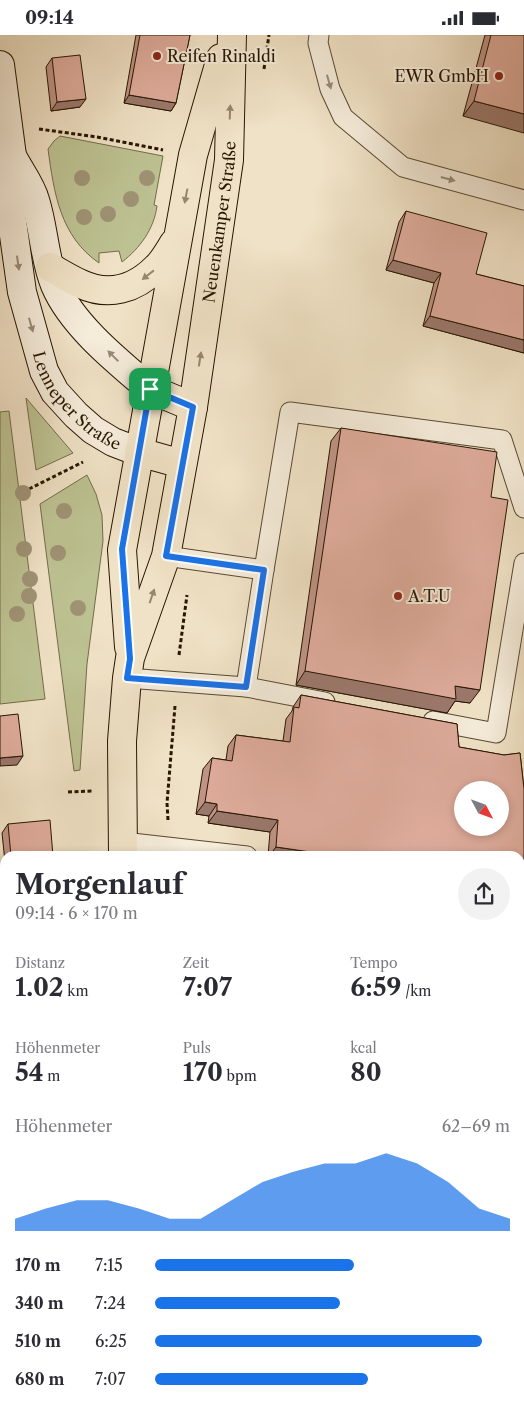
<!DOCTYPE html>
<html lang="de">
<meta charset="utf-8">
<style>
body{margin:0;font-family:"Libre Caslon Text",serif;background:#f2f2f3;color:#2b2b33;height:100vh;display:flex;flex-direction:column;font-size:19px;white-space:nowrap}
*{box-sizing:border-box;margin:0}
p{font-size:16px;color:#7c7c81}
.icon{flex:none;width:28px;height:28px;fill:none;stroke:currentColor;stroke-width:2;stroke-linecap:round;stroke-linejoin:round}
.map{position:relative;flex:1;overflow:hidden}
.panel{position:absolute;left:0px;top:816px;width:525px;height:556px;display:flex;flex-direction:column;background:#fff;border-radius:15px 15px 0 0;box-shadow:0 2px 8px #0003}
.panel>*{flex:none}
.needle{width:32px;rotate:131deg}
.tools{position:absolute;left:454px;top:746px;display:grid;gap:10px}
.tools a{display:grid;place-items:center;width:55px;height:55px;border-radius:50%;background:#fff;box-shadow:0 2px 8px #0003;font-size:25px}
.pin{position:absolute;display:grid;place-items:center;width:42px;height:42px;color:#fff;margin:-21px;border-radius:10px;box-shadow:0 2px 8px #0006}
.round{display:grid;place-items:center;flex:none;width:52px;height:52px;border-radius:26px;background:#f2f2f3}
.summary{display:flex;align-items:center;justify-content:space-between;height:85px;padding:0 15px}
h1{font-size:28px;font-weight:800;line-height:38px}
.metrics{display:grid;grid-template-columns:repeat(3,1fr);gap:8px;height:85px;padding:5px 15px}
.metrics div{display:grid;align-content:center}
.metrics b{font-size:25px;font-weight:800}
.metrics small{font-size:14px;font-weight:400}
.metrics p{font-size:14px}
.chart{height:140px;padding:10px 15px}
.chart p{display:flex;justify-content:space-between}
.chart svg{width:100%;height:90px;margin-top:5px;fill:#1a73e8;opacity:.7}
ul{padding:0 15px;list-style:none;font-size:16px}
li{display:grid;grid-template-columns:80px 60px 1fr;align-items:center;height:38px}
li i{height:12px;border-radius:6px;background:#1a73e8}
.status{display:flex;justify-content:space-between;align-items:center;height:35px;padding:0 25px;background:#fff;direction:ltr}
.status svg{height:14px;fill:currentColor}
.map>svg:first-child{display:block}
.green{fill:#bdc292;stroke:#726c49}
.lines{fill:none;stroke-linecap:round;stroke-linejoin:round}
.service-casing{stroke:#594932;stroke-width:21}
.secondary-casing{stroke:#271600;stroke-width:30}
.primary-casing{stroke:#271600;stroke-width:30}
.path{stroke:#271600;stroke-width:3;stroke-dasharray:4 2.5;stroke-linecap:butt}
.service{stroke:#f5ecda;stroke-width:19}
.secondary{stroke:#f5ecda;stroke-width:28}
.primary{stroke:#f0e2c6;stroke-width:28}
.tree{fill:#9f9375}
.wall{fill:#bf9385;stroke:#271600;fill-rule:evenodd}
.shaded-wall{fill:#9b786c;stroke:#271600}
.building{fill:#deab9b;stroke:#271600;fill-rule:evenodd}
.oneway{fill:#988c78}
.oneway2{fill:#96866d}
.route-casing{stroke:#fff;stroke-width:10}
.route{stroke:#1a73e8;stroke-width:6}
.poi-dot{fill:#8f2418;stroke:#f5ecda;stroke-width:2}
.labels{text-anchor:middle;stroke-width:4;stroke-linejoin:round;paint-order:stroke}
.poi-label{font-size:16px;fill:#271600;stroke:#f5ecda;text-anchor:start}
.street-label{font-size:16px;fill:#271600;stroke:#f5ecda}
</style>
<div class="status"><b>09:14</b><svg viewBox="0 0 49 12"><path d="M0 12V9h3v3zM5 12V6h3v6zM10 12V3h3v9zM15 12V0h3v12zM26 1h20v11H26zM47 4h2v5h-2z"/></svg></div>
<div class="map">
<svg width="524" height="1372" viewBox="0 0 524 1372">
<rect width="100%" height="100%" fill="#f0e2c6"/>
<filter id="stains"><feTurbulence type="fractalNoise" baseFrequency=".004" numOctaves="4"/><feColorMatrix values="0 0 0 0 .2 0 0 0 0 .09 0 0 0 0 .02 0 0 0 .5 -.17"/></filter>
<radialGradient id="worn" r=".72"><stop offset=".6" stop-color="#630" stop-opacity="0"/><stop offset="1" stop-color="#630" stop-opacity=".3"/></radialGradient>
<g class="green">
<path d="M60,101L163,121L154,170L157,171C154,194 140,213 122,227L119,216L99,218V228C60,201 54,158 48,114L54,106Z"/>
<path d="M26,363L73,418L36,435Z"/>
<path d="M9,376L45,664L0,669V377Z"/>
<path d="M87,440L96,459L102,480L103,506L87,629L80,735L74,736L40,469Z"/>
<path d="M0,847H5V1079L0,1080Z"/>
<path d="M5,1169V1368H126L127,1372H0V1170Z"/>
</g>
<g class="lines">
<defs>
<g id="service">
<path d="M319,0L318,8L330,54L343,82L403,132L524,165"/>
<path d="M264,535L290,377L502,405L524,473"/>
<path d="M127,643L246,652L264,535L166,521"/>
<path d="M246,652L325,667"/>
<path d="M433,686L496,698L524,528"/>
<path d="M123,807L247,821"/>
<path d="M520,1204H524"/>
</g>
<g id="secondary">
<path id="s1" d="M0,30L12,121L9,165L22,257L44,336L55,357L76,380L93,395L113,407L139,417"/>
<path d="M12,121C19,135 31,150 35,165C44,193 44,223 55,250C72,290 117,326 150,354"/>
</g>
<g id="primary">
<path d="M50,232C60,238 70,244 81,249C109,262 135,254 156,233C163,227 169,216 174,208"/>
<path d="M150,354L193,372"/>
<path d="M139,417L182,429"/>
<path d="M129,612L122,515L193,120L221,23"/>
<path id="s2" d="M123,821L122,706L127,643L130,623L166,521L193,372L229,125L232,0"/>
<path d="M182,1368L183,1372"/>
</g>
</defs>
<use href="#service" class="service-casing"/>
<use href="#secondary" class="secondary-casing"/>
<use href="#primary" class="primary-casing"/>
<g class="path">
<path d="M264,34L269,0"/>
<path d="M39,94L97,102L163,115"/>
<path d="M29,454L83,427"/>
<path d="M179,620L187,560"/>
<path d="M68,757L92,756"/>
<path d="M168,785L167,768L175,671"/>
<path d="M228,1368L229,1372"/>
</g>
<use href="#service" class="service"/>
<use href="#secondary" class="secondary"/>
<use href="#primary" class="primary"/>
</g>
<g class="tree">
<circle cx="82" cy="143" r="8"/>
<circle cx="147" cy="143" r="8"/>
<circle cx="131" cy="164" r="8"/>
<circle cx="108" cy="179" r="8"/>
<circle cx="84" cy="182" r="8"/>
<circle cx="23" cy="458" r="8"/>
<circle cx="64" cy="476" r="8"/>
<circle cx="24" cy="514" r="8"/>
<circle cx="58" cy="518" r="8"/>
<circle cx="30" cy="544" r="8"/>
<circle cx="29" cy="561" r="8"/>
<circle cx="78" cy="573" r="8"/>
<circle cx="17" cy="579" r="8"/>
</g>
<g class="wall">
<path d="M136,0H190L176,68L171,76L124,68Z"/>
<path d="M485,0H524L463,81Z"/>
<path d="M52,23L80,72L51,76L46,32Z"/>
<path d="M406,176L476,239L524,251V318L423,291L434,248L386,235L399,187Z"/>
<path d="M341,393L491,462L470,668L455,666L447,678L296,650L331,406Z"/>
<path d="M301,660L457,689L459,712L504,720L520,718L524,754V994H520V821H268L270,797L208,788L209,781L196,779L203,734L212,723L226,725L228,711L236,700L283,706L286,684L292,676L293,672ZM462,755H500V792H462Z"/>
<path d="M8,789L53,821H5V827L2,798Z"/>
<path d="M349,1368H520L524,1372H349Z"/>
</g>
<g class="shaded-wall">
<path d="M129,60L176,68L171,76L124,68Z"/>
<path d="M86,64L80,72L51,76L57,67Z"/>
<path d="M474,66L524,79V98L463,81Z"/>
<path d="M393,225L441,238L434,248L386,235Z"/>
<path d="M430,281L524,305V318L423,291Z"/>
<path d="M305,636L455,651L480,655L470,668L455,666L447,678L296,650Z"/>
<path d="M23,721L17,730L0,731V723Z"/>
<path d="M205,767L217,769L209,781L196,779Z"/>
<path d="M217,776L278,785L270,797L208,788Z"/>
<path d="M276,812L338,821H269Z"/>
<path d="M523,983H524V994H520V986Z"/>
<path d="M524,1183V1194L520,1193V1185Z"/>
</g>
<g class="building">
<path d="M140,0H190L176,68L129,60Z"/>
<path d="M491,0H524V79L474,66Z"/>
<path d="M80,20L86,64L57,67L52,23Z"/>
<path d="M406,176L487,198L476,239L524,251V305L430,281L441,238L393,225Z"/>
<path d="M341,393L497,417L491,462L508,465L480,655L455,651L456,664L305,636Z"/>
<path d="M301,660L457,689L459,712L504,720L520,718L524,754V983L520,986V821H338L276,812L278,785L217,776V769L205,767L212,723L232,726L236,700L290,707L294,672L299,673ZM462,755H500V792H462Z"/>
<path d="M18,679L23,721L0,723V681Z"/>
<path d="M50,785L53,821H11L8,789Z"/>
<path d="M520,1000L524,1003V1183L520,1185Z"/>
<path d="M524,1258V1372H359V1368H520V1259Z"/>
</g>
<defs><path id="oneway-solid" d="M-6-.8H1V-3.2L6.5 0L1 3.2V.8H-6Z" transform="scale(1.25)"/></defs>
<g class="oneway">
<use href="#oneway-solid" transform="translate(329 47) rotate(74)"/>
<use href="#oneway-solid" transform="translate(448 144) rotate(15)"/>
<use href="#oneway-solid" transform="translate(18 228) rotate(82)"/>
<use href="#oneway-solid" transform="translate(31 290) rotate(74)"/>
<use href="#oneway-solid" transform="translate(113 321) rotate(-135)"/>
</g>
<g class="oneway2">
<use href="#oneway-solid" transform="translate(230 77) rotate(-88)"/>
<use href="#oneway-solid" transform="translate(186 161) rotate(101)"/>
<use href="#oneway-solid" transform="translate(148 240) rotate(142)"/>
<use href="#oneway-solid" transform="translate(200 324) rotate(-81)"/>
<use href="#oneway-solid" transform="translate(152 561) rotate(-71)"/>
</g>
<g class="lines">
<defs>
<path id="route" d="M150,354L193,372L166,521L264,535L246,652L127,643L130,624L122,514Z"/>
</defs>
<use href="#route" class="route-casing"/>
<use href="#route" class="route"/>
</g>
<g class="poi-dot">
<circle cx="157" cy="21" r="5"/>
<circle cx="499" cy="41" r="5"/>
<circle cx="398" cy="561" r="5"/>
</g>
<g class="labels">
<g class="poi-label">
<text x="167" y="27">Reifen Rinaldi</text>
<text x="489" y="47" text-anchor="end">EWR GmbH</text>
<text x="408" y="567">A.T.U</text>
</g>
<g class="street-label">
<text dy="6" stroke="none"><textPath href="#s2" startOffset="645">Neuenkamper Straße</textPath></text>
<text dy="6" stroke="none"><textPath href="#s1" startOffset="355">Lenneper Straße</textPath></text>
</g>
</g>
<rect width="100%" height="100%" filter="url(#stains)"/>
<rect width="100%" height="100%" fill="url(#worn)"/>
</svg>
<div class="tools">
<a><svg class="needle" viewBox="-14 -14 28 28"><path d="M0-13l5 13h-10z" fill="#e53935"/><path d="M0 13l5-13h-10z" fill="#7c7c81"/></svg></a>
</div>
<div class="pin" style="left:150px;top:354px;background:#1e9e55"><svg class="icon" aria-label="arrive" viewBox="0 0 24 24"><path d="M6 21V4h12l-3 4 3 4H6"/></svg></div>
<section class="panel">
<div class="summary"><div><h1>Morgenlauf</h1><p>09:14 · 6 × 170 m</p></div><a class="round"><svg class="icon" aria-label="share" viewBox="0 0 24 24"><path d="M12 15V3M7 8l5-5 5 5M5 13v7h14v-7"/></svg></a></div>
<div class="metrics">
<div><p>Distanz</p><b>1.02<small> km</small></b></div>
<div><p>Zeit</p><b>7:07</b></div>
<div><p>Tempo</p><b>6:59<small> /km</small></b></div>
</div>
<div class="metrics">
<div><p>Höhenmeter</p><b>54<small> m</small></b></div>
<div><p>Puls</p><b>170<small> bpm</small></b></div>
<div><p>kcal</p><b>80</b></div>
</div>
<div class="chart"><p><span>Höhenmeter</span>62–69 m</p>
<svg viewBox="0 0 160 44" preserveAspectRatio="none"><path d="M0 44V38L10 33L20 29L30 29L40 33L50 38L60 38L70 29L80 20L90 15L100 11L110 11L120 6L130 11L140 20L150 33L160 38V44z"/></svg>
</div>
<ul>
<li><b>170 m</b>7:15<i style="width:56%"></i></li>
<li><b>340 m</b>7:24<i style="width:52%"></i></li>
<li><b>510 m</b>6:25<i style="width:92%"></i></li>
<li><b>680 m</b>7:07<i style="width:60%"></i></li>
</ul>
</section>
</div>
